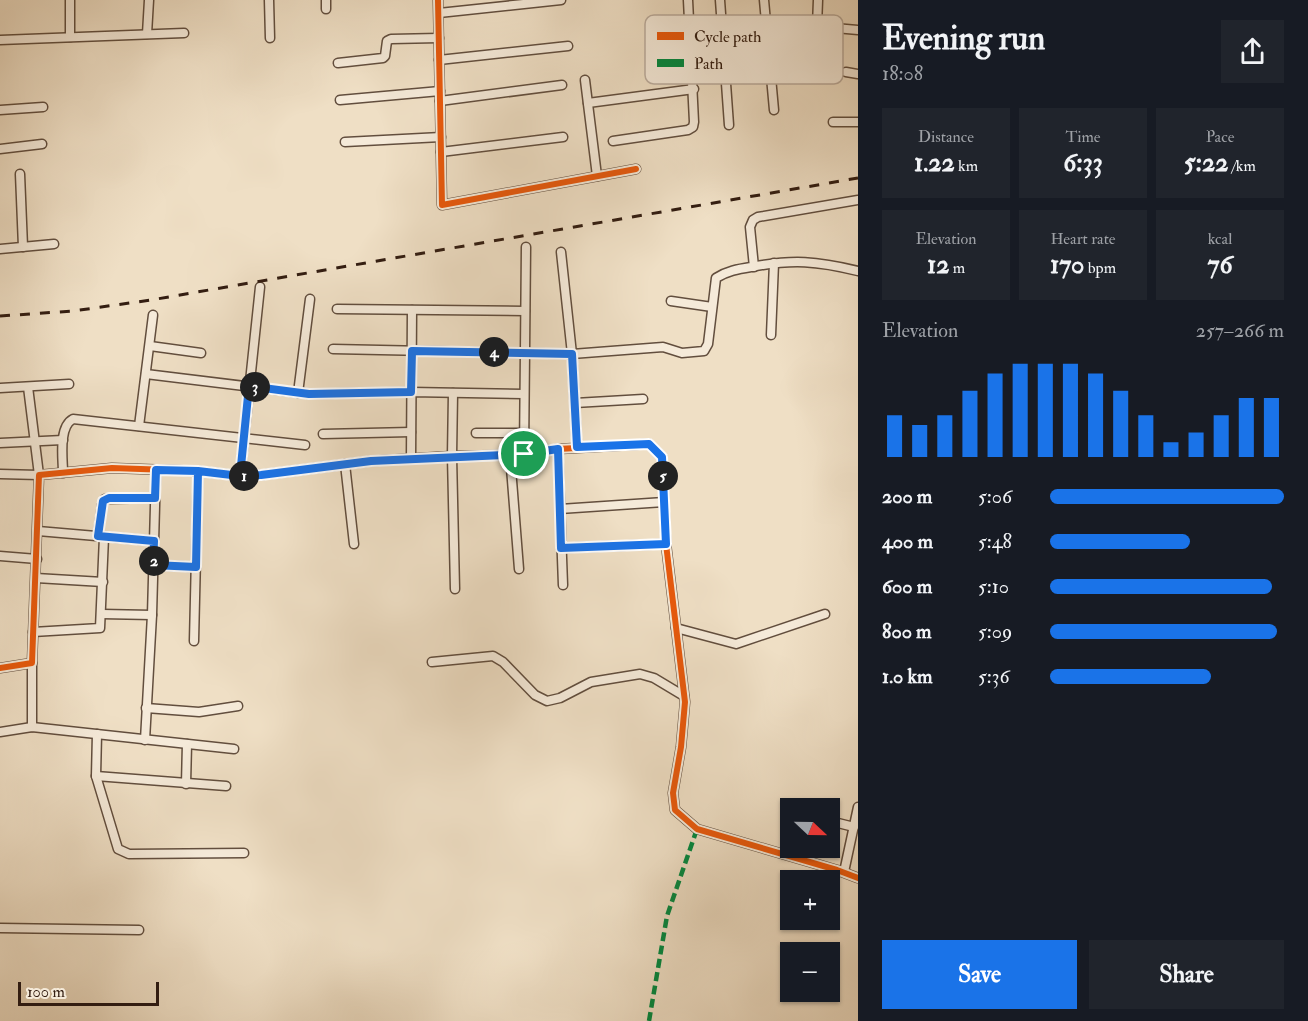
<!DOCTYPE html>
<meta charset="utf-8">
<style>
body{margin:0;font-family:"IM FELL Double Pica",serif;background:#20242c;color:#f1f3f6;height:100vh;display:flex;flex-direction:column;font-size:22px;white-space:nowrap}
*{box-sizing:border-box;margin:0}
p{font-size:20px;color:#9ea1a6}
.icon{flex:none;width:33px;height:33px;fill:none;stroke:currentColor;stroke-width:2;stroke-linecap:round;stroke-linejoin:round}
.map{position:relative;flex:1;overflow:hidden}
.details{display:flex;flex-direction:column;background:#171b24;width:450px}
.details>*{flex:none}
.needle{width:39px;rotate:112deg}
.fabs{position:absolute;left:780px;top:798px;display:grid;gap:12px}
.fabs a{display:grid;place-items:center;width:60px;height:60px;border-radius:0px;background:#171b24;box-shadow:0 2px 4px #0004;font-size:30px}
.scale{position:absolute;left:18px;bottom:15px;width:141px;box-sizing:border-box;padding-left:6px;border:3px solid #331d11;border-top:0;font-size:16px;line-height:21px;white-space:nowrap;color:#331d11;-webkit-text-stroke:4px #f5ead9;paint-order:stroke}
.pin{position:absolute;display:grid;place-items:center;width:51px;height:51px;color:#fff;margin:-26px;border:3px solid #fff;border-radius:50%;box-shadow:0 2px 6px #0007}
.km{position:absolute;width:30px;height:30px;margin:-15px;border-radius:50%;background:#222;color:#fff;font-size:16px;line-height:30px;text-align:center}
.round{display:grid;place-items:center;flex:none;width:63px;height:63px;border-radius:0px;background:#20242c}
.headline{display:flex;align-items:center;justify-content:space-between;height:102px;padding:0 24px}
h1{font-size:33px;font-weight:700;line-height:45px}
.figures{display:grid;grid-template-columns:repeat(3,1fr);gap:9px;height:102px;padding:6px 24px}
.figures div{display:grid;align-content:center;border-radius:0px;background:#20242c;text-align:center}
.figures b{font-size:26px;font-weight:700}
.figures small{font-size:16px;font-weight:400}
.figures p{font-size:16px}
.chart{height:168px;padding:12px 24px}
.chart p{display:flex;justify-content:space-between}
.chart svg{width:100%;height:108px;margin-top:6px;stroke:#1a73e8;stroke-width:6}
.primary-button{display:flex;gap:12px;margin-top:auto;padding:12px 24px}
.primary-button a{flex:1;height:69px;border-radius:0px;background:#1a73e8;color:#fff;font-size:24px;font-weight:700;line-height:69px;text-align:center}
.primary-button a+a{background:#20242c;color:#f1f3f6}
ul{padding:0 24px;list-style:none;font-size:20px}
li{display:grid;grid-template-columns:96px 72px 1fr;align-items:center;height:45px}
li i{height:15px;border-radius:8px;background:#1a73e8}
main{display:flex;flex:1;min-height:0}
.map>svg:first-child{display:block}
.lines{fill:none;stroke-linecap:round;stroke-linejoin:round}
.minor-casing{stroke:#624e3e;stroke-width:11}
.minor{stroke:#f5ead9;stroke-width:8}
.rail{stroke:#331d11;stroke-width:3;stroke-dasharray:10 10;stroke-linecap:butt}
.quiet{stroke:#00873e;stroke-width:4.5;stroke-dasharray:9 4.5;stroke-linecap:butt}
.cycleway-casing{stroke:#f5ead9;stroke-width:10}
.cycleway{stroke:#e8590c;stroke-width:6}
.route-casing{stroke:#fff;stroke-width:12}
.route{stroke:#1a73e8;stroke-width:8}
.key{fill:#f5ead9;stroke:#bbac9d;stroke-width:1.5}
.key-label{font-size:16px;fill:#331d11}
</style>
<main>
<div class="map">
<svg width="858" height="1021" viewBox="0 0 858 1021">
<rect width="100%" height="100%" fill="#efdfc5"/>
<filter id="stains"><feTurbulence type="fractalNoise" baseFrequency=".00333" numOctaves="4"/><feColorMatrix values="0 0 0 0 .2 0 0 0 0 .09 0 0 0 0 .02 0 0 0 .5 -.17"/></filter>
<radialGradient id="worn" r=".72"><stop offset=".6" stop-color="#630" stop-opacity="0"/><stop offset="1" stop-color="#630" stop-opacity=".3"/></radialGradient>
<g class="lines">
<defs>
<g id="minor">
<path d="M70,0V37"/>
<path d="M269,0L270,38"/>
<path d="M438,0L442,205L636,169"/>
<path d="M720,0L729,125"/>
<path d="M764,0L774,110"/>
<path d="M326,9V0"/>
<path d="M439,13L561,0"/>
<path d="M790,24L858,30"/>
<path d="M817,26L818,0"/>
<path d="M147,34L149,0"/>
<path d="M0,40L184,33"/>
<path d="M723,42L767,39"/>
<path d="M439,60L568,46"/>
<path d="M338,63L383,58L385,56L387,41L391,39L439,38"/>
<path d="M846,72L858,74"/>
<path d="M585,80L597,176"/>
<path d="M340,100L440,91"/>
<path d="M440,101L562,85"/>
<path d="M588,103L694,89"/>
<path d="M0,110L43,107"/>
<path d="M833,122H858"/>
<path d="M613,141L688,130L693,127L694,122L688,0"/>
<path d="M345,142L441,137"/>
<path d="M0,149L42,144"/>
<path d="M441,152L563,137"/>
<path d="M20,174L23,247"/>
<path d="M0,249L54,244"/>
<path d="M754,267L750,227L753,220L758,217L858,200"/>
<path d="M671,301L712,307"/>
<path d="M337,309L525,311"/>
<path d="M771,335L774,263"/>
<path d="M150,346L201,353"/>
<path d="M333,349L572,354L561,252"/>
<path d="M146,374L310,394L411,392L524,394"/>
<path d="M0,388L69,384"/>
<path d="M298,393L310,299"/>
<path d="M453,393L452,456L455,589"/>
<path d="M575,403L643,399"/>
<path d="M139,426L153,315"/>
<path d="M476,433H524"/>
<path d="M323,434L411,432"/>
<path d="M0,443L63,440"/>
<path d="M577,447L572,354L663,347L682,353L704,351L708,344L716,278C727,271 738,269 751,267C793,259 817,261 858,271"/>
<path d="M558,449L563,585"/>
<path d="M524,454L526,247"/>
<path d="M510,455L519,569"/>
<path d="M411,459L412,310"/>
<path d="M345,464L354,544"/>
<path d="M63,473C63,459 58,427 73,419L305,445"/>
<path d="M0,474L39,475L28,387"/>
<path d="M240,476L260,287"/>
<path d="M560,509L664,502"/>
<path d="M38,531L154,541"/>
<path d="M98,536L102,505L105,499L155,498"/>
<path d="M561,548L666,544"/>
<path d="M0,556L37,559"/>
<path d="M153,565L196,567"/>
<path d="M36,578L103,582"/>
<path d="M102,614L152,615"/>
<path d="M676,628L736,644L825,614"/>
<path d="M33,632L100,628L104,537"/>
<path d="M194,641L198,471"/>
<path d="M432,662L493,656L503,662L535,695L547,701L560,698L591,682L640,674L654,678L684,696"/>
<path d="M0,668L32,663L39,475L112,468L198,471L240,476L261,475L371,461L452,456L510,455L558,449L649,444L662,457L666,544L685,702L681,747L673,793L675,810L697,829L837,870L858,878"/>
<path d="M146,708L199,712L238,706"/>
<path d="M32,727V663"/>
<path d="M0,732L32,727L234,749"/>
<path d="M97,734L96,776L118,849L129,854L244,853"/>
<path d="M145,740L152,615L156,470"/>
<path d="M96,776L226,786"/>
<path d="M186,784L187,744"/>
<path d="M830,821L854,827"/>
<path d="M844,872L858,807"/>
<path d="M0,928L139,930"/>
</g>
</defs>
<use href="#minor" class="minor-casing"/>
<use href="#minor" class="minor"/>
<path class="rail" d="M0,316L73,311L151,300L858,178"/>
<path class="quiet" d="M649,1021L667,916L697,829"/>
<defs>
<g id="cycleway">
<path d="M438,0L442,205L636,169"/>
<path d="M0,668L32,663L39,475L112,468L198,471L240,476L261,475L371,461L452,456L510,455L558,449L649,444L662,457L666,544L685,702L681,747L673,793L675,810L697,829L837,870L858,878"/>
</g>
</defs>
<use href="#cycleway" class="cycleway-casing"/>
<use href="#cycleway" class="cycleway"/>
</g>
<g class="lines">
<defs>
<path id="route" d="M524,454L371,461L261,475L240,476L198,471L156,470L155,498H109L103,501L98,536L154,541L153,565L196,567L198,471L240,476L249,386L309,394L411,392L412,351L572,354L577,447L649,444L662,457L666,544L561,548L558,449L524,454"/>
</defs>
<use href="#route" class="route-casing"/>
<use href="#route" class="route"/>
</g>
<rect x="645" y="15" width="198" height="69" rx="9" class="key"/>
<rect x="657" y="32" width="27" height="8" fill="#e8590c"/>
<rect x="657" y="59" width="27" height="8" fill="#00873e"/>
<g class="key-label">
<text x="694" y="42">Cycle path</text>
<text x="694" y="69">Path</text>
</g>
<rect width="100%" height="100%" filter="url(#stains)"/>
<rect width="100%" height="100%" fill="url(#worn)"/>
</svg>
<div class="fabs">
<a><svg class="needle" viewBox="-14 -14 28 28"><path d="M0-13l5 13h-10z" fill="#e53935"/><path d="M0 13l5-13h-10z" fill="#9ea1a6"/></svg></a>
<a>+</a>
<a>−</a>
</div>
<div class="scale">100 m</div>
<div class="pin" style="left:524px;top:454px;background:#1e9e55"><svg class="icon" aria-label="arrive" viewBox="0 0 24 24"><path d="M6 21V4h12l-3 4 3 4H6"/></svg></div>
<b class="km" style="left:244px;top:476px">1</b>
<b class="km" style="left:154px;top:561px">2</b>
<b class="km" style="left:255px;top:387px">3</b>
<b class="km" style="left:494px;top:352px">4</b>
<b class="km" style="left:663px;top:476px">5</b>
</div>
<section class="details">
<div class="headline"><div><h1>Evening run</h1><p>18:08</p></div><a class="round"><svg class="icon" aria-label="share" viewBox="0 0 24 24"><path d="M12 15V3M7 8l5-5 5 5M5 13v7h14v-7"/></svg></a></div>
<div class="figures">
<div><p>Distance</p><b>1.22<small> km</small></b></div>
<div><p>Time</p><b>6:33</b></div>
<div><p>Pace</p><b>5:22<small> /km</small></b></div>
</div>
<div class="figures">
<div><p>Elevation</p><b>12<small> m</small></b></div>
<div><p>Heart rate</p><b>170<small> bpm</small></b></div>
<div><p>kcal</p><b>76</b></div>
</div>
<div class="chart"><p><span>Elevation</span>257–266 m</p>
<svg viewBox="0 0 160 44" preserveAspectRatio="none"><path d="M5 44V27M15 44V31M25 44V27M35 44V17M45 44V10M55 44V6M65 44V6M75 44V6M85 44V10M95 44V17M105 44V27M115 44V38M125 44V34M135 44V27M145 44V20M155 44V20"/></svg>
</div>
<ul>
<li><b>200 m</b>5:06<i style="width:100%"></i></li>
<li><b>400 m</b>5:48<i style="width:60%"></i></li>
<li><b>600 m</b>5:10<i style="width:95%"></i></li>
<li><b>800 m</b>5:09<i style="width:97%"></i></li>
<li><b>1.0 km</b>5:36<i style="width:69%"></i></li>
</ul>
<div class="primary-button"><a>Save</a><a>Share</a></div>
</section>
</main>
